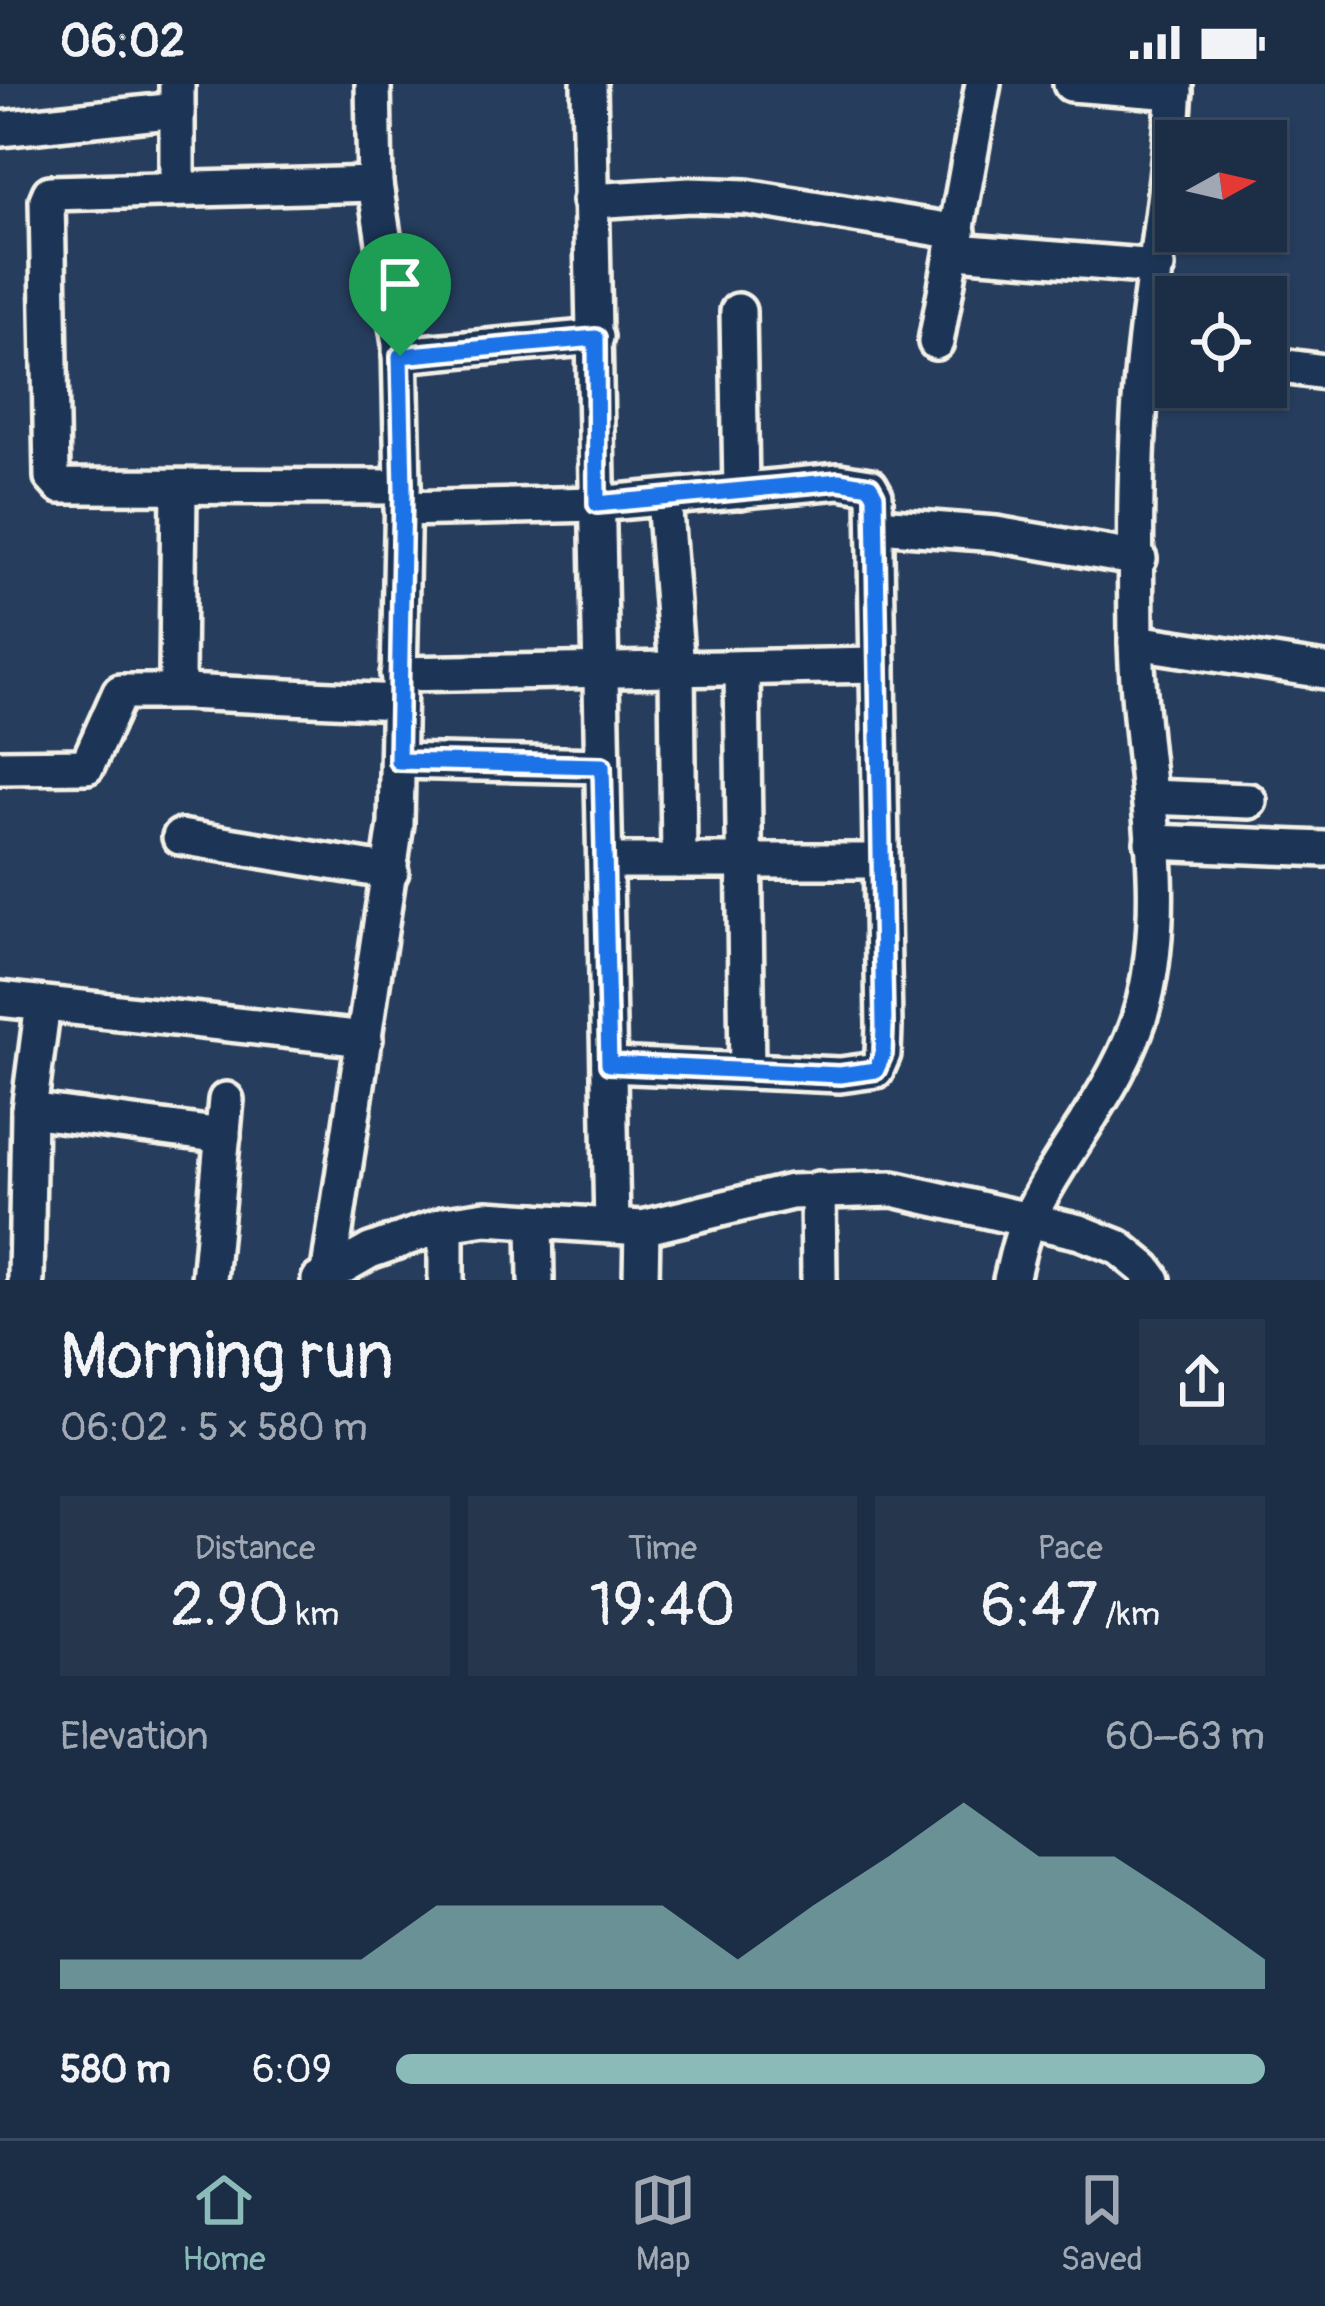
<!DOCTYPE html>
<meta charset="utf-8">
<style>
body{margin:0;font-family:Pangolin,sans-serif;background:#25364d;color:#f1f3f6;height:100vh;display:flex;flex-direction:column;font-size:45px;white-space:nowrap}
*{box-sizing:border-box;margin:0}
p{font-size:39px;color:#a0a8b3}
.icon{flex:none;width:66px;height:66px;fill:none;stroke:currentColor;stroke-width:2;stroke-linecap:round;stroke-linejoin:round}
.map{position:relative;height:1196px;overflow:hidden}
.details{display:flex;flex-direction:column;background:#1c2e46;flex:1}
.details>*{flex:none}
.needle{width:78px;rotate:82deg}
.buttons{position:absolute;left:1155px;top:36px;display:grid;gap:24px}
.buttons a{display:grid;place-items:center;width:132px;height:132px;border-radius:0px;background:#1c2e46;box-shadow:0 3px 9px #0004,0 0 0 3px #3a4a5f;font-size:60px}
.pin{position:absolute;display:grid;place-items:center;width:102px;height:102px;color:#fff;margin:-123px -51px;border-radius:50% 50% 50% 0;rotate:-45deg;box-shadow:0 0 12px #0007}
.pin .icon{rotate:45deg}
.round{display:grid;place-items:center;flex:none;width:126px;height:126px;border-radius:0px;background:#25364d}
.head{display:flex;align-items:center;justify-content:space-between;height:204px;padding:0 60px}
h1{font-size:66px;font-weight:600;line-height:90px}
.stats{display:grid;grid-template-columns:repeat(3,1fr);gap:18px;height:204px;padding:12px 60px}
.stats div{display:grid;align-content:center;border-radius:0px;background:#25364d;text-align:center}
.stats b{font-size:60px;font-weight:600}
.stats small{font-size:33px;font-weight:400}
.stats p{font-size:33px}
.chart{height:336px;padding:24px 60px}
.chart p{display:flex;justify-content:space-between}
.chart svg{width:100%;height:216px;margin-top:12px;fill:#8bbbb9;opacity:.7}
ul{padding:0 60px;list-style:none;font-size:39px}
li{display:grid;grid-template-columns:192px 144px 1fr;align-items:center;height:90px}
li i{height:30px;border-radius:15px;background:#8bbbb9}
.status{display:flex;justify-content:space-between;align-items:center;height:84px;padding:0 60px;background:#1c2e46;direction:ltr}
.status svg{height:33px;fill:currentColor}
.tabs{display:flex;justify-content:space-around;align-items:center;height:168px;border-top:3px solid #3a4a5f;background:#1c2e46;font-size:33px;color:#a0a8b3}
.tabs a{display:grid;justify-items:center;gap:6px}
.tabs .on{color:#8bbbb9}
.map>svg:first-child{display:block}
.lines{fill:none;stroke-linecap:round;stroke-linejoin:round}
.minor-casing{stroke:#f4f1e8;stroke-width:42}
.minor{stroke:#1d3557;stroke-width:33}
.route-casing{stroke:#fff;stroke-width:24}
.route{stroke:#1a73e8;stroke-width:15}
</style>
<div class="status"><b>06:02</b><svg viewBox="0 0 49 12"><path d="M0 12V9h3v3zM5 12V6h3v6zM10 12V3h3v9zM15 12V0h3v12zM26 1h20v11H26zM47 4h2v5h-2z"/></svg></div>
<div class="map">
<svg width="1325" height="1196" viewBox="0 0 1325 1196">
<rect width="100%" height="100%" fill="#263d5d"/>
<filter id="ink" filterUnits="userSpaceOnUse"><feTurbulence type="fractalNoise" baseFrequency=".00833" numOctaves="2"/><feDisplacementMap in="SourceGraphic" scale="24" xChannelSelector="R" yChannelSelector="G"/><feConvolveMatrix kernelMatrix="1 2 1 2 8 2 1 2 1" color-interpolation-filters="sRGB"/></filter>
<g filter="url(#ink)">
<g class="lines">
<defs>
<g id="minor">
<path d="M177,0V103"/>
<path d="M589,0L612,1141"/>
<path d="M1071,0L1175,8"/>
<path d="M0,45L177,26"/>
<path d="M375,100L50,109L47,116L52,393L60,402L403,403"/>
<path d="M590,117L690,111L746,113L958,148"/>
<path d="M956,167L1157,183"/>
<path d="M738,227L741,407"/>
<path d="M936,258L983,0"/>
<path d="M400,271L596,253"/>
<path d="M1266,280L1325,288"/>
<path d="M179,403L177,592L184,608L398,618"/>
<path d="M664,414L677,585L679,777"/>
<path d="M402,425L597,420L839,397L870,402L875,411L884,942L883,970L876,986L840,991L609,981"/>
<path d="M878,441L996,450L1139,475"/>
<path d="M1136,558L1325,587"/>
<path d="M742,584L747,987"/>
<path d="M398,590L878,581"/>
<path d="M398,677L602,682"/>
<path d="M0,683L87,682L120,608H184"/>
<path d="M1149,713L1249,717"/>
<path d="M180,753L391,788"/>
<path d="M1152,758L1325,765"/>
<path d="M605,777H880"/>
<path d="M0,915L365,955"/>
<path d="M29,1026L223,1052"/>
<path d="M818,1105L819,1196"/>
<path d="M535,1137L536,1196"/>
<path d="M446,1140V1196"/>
<path d="M328,1193L396,740L403,403L400,260L375,100L373,0"/>
<path d="M26,1196L29,1026L43,920"/>
<path d="M209,1196L226,1016"/>
<path d="M319,1196L370,1167L446,1140L486,1134L642,1144L791,1108L893,1105L1080,1148L1118,1163L1145,1185L1153,1196"/>
<path d="M641,1196L642,1144"/>
<path d="M1011,1196C1016,1176 1020,1153 1029,1135C1064,1060 1123,1001 1144,918C1173,799 1138,675 1136,555C1135,459 1134,358 1145,263C1155,175 1171,88 1175,0"/>
</g>
</defs>
<use href="#minor" class="minor-casing"/>
<use href="#minor" class="minor"/>
</g>
</g>
<g class="lines" filter="url(#ink)">
<defs>
<path id="route" d="M596,254L597,420L839,397L870,402L875,411L884,942L883,970L876,986L840,991L609,980L602,682L398,677L403,404L400,272Z"/>
</defs>
<use href="#route" class="route-casing"/>
<use href="#route" class="route"/>
</g>
</svg>
<div class="buttons">
<a><svg class="needle" viewBox="-14 -14 28 28"><path d="M0-13l5 13h-10z" fill="#e53935"/><path d="M0 13l5-13h-10z" fill="#a0a8b3"/></svg></a>
<a><svg class="icon" aria-label="locate" viewBox="0 0 24 24"><circle cx="12" cy="12" r="6"/><path d="M12 2v4M12 18v4M2 12h4M18 12h4"/></svg></a>
</div>
<div class="pin" style="left:400px;top:272px;background:#1e9e55"><svg class="icon" aria-label="arrive" viewBox="0 0 24 24"><path d="M6 21V4h12l-3 4 3 4H6"/></svg></div>
</div>
<section class="details">
<div class="head"><div><h1>Morning run</h1><p>06:02 · 5 × 580 m</p></div><a class="round"><svg class="icon" aria-label="share" viewBox="0 0 24 24"><path d="M12 15V3M7 8l5-5 5 5M5 13v7h14v-7"/></svg></a></div>
<div class="stats">
<div><p>Distance</p><b>2.90<small> km</small></b></div>
<div><p>Time</p><b>19:40</b></div>
<div><p>Pace</p><b>6:47<small> /km</small></b></div>
</div>
<div class="chart"><p><span>Elevation</span>60–63 m</p>
<svg viewBox="0 0 160 44" preserveAspectRatio="none"><path d="M0 44V38L10 38L20 38L30 38L40 38L50 27L60 27L70 27L80 27L90 38L100 27L110 17L120 6L130 17L140 17L150 27L160 38V44z"/></svg>
</div>
<ul>
<li><b>580 m</b>6:09<i style="width:100%"></i></li>
</ul>
</section>
<nav class="tabs">
<a class="on"><svg class="icon" aria-label="home" viewBox="0 0 24 24"><path d="M3 11l9-7 9 7M6 9v11h12V9"/></svg>Home</a>
<a><svg class="icon" aria-label="map" viewBox="0 0 24 24"><path d="M3 6l6-2 6 2 6-2v14l-6 2-6-2-6 2zM9 4v14M15 6v14"/></svg>Map</a>
<a><svg class="icon" aria-label="saved" viewBox="0 0 24 24"><path d="M7 4h10v16l-5-4-5 4z"/></svg>Saved</a>
</nav>
